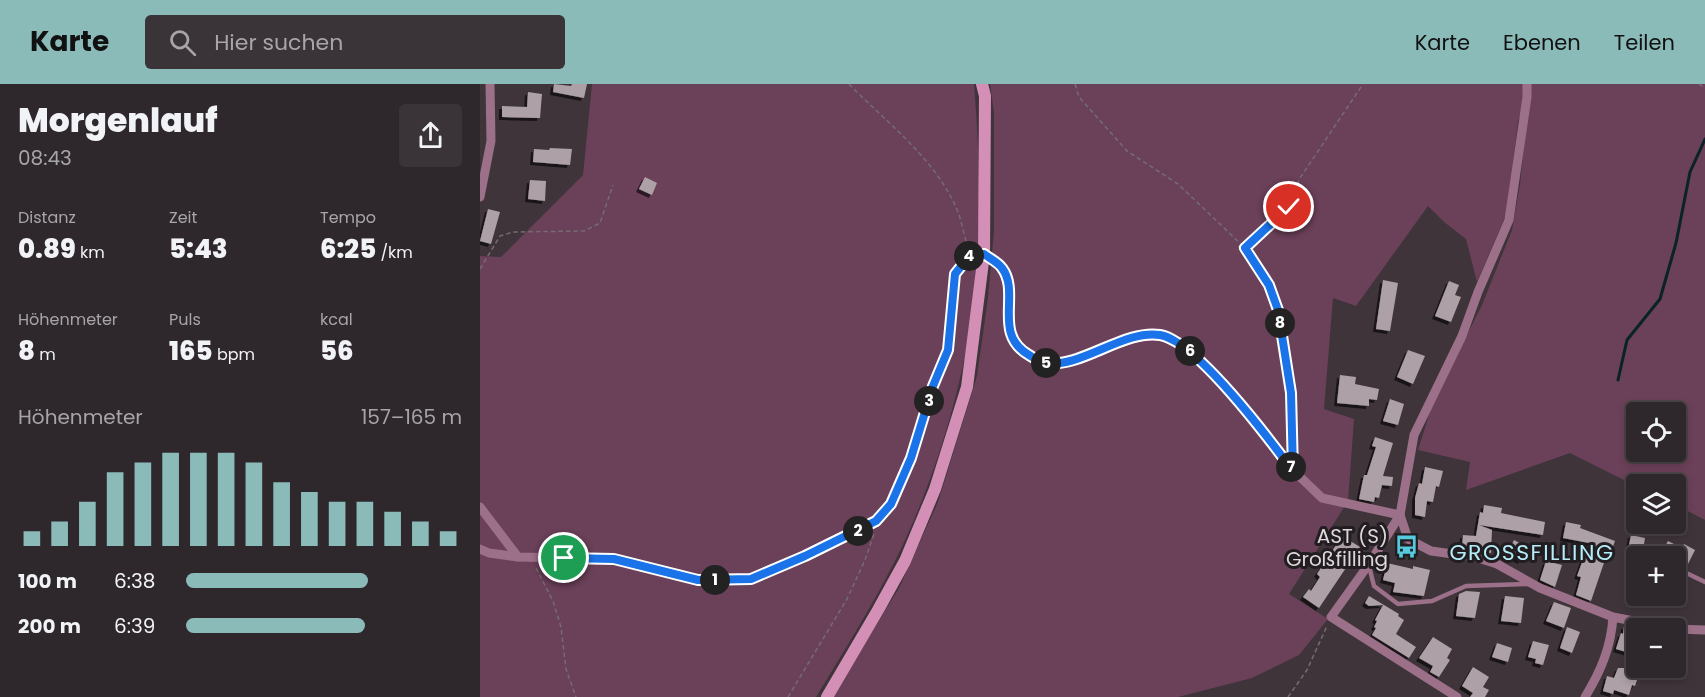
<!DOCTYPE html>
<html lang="de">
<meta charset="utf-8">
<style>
body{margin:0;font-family:Poppins,sans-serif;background:#3a3338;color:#f1f3f6;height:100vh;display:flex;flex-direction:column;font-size:22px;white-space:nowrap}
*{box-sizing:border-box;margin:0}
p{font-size:20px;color:#a7a5a9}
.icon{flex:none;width:33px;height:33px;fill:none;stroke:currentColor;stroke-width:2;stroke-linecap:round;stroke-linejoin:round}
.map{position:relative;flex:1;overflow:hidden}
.sheet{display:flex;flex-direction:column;background:#2e272c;width:480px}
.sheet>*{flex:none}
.controls{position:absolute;left:1146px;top:318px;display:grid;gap:12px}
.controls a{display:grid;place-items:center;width:60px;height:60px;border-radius:6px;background:#2e272c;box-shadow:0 3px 9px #0003,0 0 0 2px #494448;font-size:30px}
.pin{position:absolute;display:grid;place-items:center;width:51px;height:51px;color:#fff;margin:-26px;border:3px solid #fff;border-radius:50%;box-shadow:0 2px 6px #0007}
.km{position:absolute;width:30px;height:30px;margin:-15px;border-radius:50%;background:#222;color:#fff;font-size:16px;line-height:30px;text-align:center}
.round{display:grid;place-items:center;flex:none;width:63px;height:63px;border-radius:6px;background:#3a3338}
.summary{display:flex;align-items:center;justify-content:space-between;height:102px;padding:0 18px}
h1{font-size:33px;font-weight:800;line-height:45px}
.stats{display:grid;grid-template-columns:repeat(3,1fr);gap:9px;height:102px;padding:6px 18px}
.stats div{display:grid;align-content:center}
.stats b{font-size:26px;font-weight:800}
.stats small{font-size:16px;font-weight:400}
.stats p{font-size:16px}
.chart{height:168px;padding:12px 18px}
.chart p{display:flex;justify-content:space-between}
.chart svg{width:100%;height:108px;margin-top:6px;stroke:#8bbbb9;stroke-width:6}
ul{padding:0 18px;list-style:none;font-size:20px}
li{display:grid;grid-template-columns:96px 72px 1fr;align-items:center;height:45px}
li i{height:15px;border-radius:8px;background:#8bbbb9}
header{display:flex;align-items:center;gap:36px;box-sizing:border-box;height:84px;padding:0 30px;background:#8bbbb9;color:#111}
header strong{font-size:28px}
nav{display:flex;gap:33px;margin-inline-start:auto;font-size:21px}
.search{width:420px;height:54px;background:#3a3338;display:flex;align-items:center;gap:15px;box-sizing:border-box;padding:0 21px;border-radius:6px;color:#a7a5a9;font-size:22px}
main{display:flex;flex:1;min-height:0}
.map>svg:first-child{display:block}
.green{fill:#6b4059;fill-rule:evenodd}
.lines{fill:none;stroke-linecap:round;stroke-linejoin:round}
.stream{stroke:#092327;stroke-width:3}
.building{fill:#ada0a7;filter:url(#shadow)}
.path{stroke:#756c71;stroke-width:1.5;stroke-dasharray:4.5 3;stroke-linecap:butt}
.lane{stroke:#9b7088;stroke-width:4.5}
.street{stroke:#9b7088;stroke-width:9}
.secondary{stroke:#d38fb6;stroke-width:12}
.route-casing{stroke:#fff;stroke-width:12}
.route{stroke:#1a73e8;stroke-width:8}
.labels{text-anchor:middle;stroke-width:6;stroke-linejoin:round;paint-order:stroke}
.poi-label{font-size:20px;fill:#ddd6da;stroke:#221d20;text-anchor:end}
.quarter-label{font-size:22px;letter-spacing:1.5px;fill:#b4edf8;stroke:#221d20}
</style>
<header>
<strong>Karte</strong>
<div class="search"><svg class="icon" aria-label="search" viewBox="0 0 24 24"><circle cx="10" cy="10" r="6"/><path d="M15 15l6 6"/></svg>Hier suchen</div>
<nav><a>Karte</a><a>Ebenen</a><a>Teilen</a></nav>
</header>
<main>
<section class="sheet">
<div class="summary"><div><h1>Morgenlauf</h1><p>08:43</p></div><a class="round"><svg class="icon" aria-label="share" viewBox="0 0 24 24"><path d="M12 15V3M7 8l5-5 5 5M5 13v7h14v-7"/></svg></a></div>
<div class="stats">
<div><p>Distanz</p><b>0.89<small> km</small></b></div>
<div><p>Zeit</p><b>5:43</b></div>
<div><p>Tempo</p><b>6:25<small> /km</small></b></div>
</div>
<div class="stats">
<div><p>Höhenmeter</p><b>8<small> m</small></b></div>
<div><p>Puls</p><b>165<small> bpm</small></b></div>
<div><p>kcal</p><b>56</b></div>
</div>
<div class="chart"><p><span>Höhenmeter</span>157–165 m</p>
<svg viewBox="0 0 160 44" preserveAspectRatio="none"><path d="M5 44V38M15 44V34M25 44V26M35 44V14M45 44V10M55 44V6M65 44V6M75 44V6M85 44V10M95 44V18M105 44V22M115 44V26M125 44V26M135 44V30M145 44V34M155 44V38"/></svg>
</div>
<ul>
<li><b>100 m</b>6:38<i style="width:66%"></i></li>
<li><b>200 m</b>6:39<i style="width:65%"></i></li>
</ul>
</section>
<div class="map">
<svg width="1225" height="613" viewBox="0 0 1225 613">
<defs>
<filter id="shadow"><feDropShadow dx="-3" dy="3" stdDeviation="0" flood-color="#0009"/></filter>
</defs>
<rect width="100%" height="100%" fill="#3e343a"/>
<g class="green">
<path d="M112,0H494C498,48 500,97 499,146C498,162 499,179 497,196C486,293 458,391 414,479C390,525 363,569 336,613H0V172L21,173L103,91Z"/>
<path d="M510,0H1045V13L1038,38L1026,131L997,198L986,155L964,138L948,122L876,222L853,214L844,325L874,335L868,417L809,510L848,535L819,571L772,594L698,613H352L419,504L458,418L497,292L508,214L514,147V29Z"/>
<path d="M1048,0H1225V436L1196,421V400L1156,402L1090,369L986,406L990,378L938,366L953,318L1002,221L1032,146L1040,100L1047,36ZM1156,328H1196V368H1156Z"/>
</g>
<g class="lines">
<path class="stream" d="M1138,296L1147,256L1180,215L1196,159L1210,88L1225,55"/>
</g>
<g class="building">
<path d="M74,0L91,2L92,0H107L104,14L73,8Z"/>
<path d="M48,8L62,10L60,34L22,33V22L47,23Z"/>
<path d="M70,64L92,65L90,81L53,78L54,65L69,66Z"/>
<path d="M165,93L177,99L172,111L159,105Z"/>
<path d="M50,96L66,97L65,117L48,115Z"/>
<path d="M8,125L20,128L11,160L0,157Z"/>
<path d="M903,196L918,199L910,247L896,245Z"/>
<path d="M969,197L979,201L975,211L981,213L971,238L955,232Z"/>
<path d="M928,266L945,272L933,300L917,293Z"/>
<path d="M860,291L876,293L875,300L899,305L897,316L889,315V322L857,319Z"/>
<path d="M910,315L924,320L918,341L903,337Z"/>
<path d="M895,353L913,359L903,392L913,393L912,402L902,401L899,414L895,413L894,418L879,415L884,391H887L896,363L892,362Z"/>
<path d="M945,383L963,387L959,403L956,402L953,418L947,417L945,433L935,431V414L939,399L942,400Z"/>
<path d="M1004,421L1022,424L1021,429L1065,438L1063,451L999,441L1012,446L1011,469L1001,468V465L982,464L983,451L996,452L1000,428L1003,429Z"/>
<path d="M1086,438L1101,441L1100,444L1135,457L1131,468L1128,467L1111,517L1096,511L1101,493L1097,492L1109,459L1083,454Z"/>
<path d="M1151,451L1165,454L1162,472L1147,471Z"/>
<path d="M862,452L880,463L839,524L823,513L829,505L831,507L840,493L837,490Z"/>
<path d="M1034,456L1047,463L1041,477L1027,470Z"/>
<path d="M1188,457L1202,464L1204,460L1215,466L1206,484L1196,481V472H1180Z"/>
<path d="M1066,477L1082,481L1075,503L1060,496Z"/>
<path d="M907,479L933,485V482L950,486L944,512L913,508L915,499L903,496Z"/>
<path d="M986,507L1000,508L995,534L976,532L979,510Z"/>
<path d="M889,512L919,530L918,532L924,536L916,550L936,563L929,574L892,551L896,544L894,543L897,537L895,536L903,521L889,522L885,519Z"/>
<path d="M1025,512L1044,514L1041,539L1021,537Z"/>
<path d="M1074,518L1091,524L1084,544L1066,537Z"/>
<path d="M1144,542L1156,544V571L1136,565L1141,549L1143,550Z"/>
<path d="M1087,543L1100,548L1092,569L1080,564Z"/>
<path d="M953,553L972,565L967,574L970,576L959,593L950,588L953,582L939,574Z"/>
<path d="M1053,557L1069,561L1063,581L1055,579L1056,575L1048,573Z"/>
<path d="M1017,559L1032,564L1028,578L1012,573Z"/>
<path d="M993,583L1009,593L1003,603L1009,606L1005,613H990L993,609L982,602Z"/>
<path d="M1138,584H1161L1155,602L1152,601L1149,611L1134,606L1133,610L1123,607L1127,592L1134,594Z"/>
</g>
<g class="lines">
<g class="path">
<path d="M369,0C406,38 452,72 475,121C481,133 483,148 487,160"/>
<path d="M595,0L599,13L647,67L698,100L765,164L789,201L798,226L811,309L813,368"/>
<path d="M1219,0L1225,4"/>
<path d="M766,163L809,123L820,94L883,0"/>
<path d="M0,185L20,152L33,148L104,147L120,139L133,101"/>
<path d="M56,484L73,517L81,543L86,585L96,613"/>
<path d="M308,613L367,515L385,476L394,450"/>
<path d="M808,613L827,586L847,542"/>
</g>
<g class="lane">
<path d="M889,482L894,502L918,520L952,517L986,502L1048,500"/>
<path d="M1198,485L1225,498"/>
</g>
<g class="street">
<path d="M0,113L11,57L10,0"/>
<path d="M0,423L38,473"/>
<path d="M920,431L928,455L951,467L995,473L1017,480L1060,504L1133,533L1189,544"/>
<path d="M0,465L9,469L38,473L133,475L218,496L271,495L325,472L396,437L411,420L431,374L453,302L468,266L475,190L490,171L504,170L522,184L528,201V236L536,261L547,270L564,279H584L618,266L659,253L679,251L696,257L710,267L756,315L814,387L842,414L920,431"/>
<path d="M1196,545L1225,546"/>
<path d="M977,613L851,533L889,480L920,431L934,351L982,252L998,208L1029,136L1047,13V0"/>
<path d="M1105,613C1121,587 1131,563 1133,533"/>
</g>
<path class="secondary" d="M347,613L398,526L425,477L455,405L487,303L504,170L505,12L502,0"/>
</g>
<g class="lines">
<defs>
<path id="route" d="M84,474L134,475L218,496L271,495L325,472L396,437L411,420L431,374L453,302L468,266L475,190L490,171L504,170C509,174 518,178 522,184C541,209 512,250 549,271C554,274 560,278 565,279C600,285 644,245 680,251C716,257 790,356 813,387L811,309L798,226L789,201L765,164L809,123"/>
</defs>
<use href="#route" class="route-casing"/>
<use href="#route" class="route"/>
</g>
<defs>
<symbol id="bus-bare" viewBox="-9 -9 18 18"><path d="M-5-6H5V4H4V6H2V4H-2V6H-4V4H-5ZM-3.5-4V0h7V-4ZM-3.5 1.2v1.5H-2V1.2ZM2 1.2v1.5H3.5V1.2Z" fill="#55cadf" stroke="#221d20" stroke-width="2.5" paint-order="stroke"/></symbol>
</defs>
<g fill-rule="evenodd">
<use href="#bus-bare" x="910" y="446" width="33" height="33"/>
</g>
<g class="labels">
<g class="poi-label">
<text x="908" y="459">AST (S)<tspan x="908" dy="23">Großfilling</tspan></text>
</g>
<g class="quarter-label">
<text x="1052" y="476">GROSSFILLING</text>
</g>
</g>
</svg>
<div class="controls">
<a><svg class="icon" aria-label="locate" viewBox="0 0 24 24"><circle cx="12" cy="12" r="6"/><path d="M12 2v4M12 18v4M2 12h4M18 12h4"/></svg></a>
<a><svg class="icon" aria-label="layers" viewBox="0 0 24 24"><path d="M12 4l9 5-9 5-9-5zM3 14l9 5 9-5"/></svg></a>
<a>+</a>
<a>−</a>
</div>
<div class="pin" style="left:84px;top:474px;background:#1e9e55"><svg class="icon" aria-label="arrive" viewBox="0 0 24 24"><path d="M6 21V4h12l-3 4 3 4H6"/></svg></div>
<div class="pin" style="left:809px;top:123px;background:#d93025"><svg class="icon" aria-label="check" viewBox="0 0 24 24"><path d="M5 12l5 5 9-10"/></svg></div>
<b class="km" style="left:235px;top:496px">1</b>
<b class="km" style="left:378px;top:447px">2</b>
<b class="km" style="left:449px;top:317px">3</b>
<b class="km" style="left:489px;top:172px">4</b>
<b class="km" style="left:566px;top:279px">5</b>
<b class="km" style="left:710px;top:267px">6</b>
<b class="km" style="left:811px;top:383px">7</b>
<b class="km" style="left:800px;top:239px">8</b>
</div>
</main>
